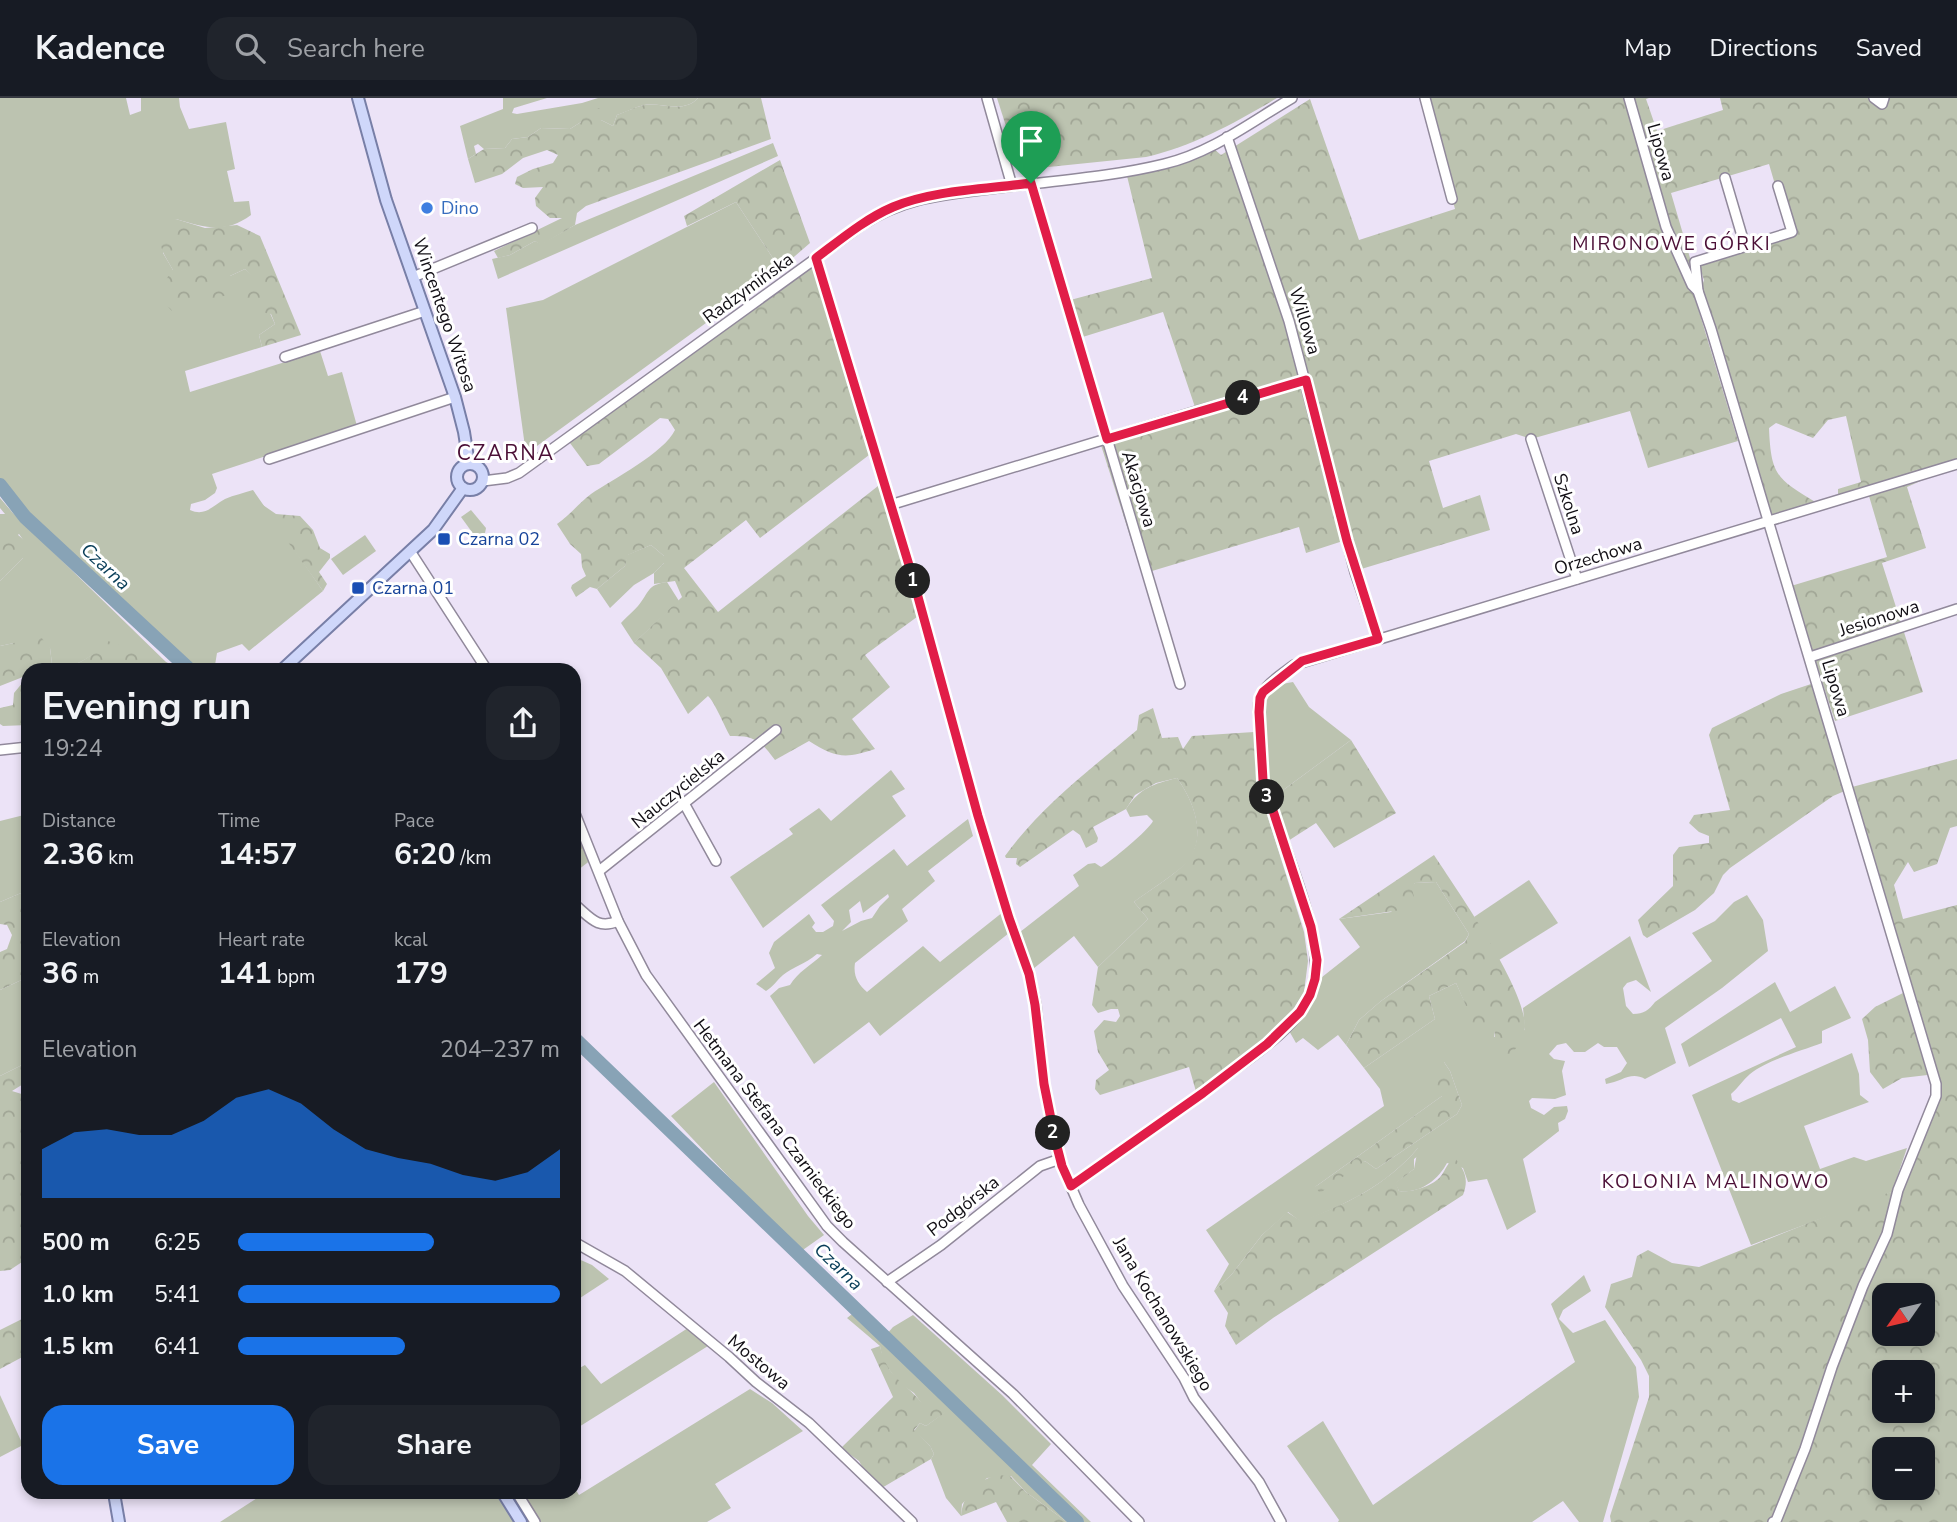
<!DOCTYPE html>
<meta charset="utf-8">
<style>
body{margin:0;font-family:"Nunito Sans",sans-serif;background:#20242c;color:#f1f3f6;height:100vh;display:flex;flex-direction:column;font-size:26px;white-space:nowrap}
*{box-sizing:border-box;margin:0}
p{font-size:23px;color:#9ea1a6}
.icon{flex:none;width:38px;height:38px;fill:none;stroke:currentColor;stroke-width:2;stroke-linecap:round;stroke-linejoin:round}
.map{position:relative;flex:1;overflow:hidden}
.panel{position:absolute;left:21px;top:565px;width:560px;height:836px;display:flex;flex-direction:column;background:#171b24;border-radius:21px;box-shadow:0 4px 10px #0003}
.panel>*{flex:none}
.needle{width:46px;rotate:236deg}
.buttons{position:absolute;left:1872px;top:1185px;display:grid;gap:14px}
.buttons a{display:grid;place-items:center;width:63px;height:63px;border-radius:14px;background:#171b24;box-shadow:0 4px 10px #0003;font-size:35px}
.pin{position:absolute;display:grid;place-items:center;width:60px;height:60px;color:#fff;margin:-72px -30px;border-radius:50% 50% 50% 0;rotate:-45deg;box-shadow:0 0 7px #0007}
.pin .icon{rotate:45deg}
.km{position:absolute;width:35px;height:35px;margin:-18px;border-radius:50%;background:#222;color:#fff;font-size:19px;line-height:35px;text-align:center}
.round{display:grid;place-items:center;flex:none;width:74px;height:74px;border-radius:21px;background:#20242c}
.headline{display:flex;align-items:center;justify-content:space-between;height:119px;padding:0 21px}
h1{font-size:38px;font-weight:700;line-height:52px}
.stats{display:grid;grid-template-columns:repeat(3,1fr);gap:10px;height:119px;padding:7px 21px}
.stats div{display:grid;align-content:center}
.stats b{font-size:30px;font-weight:700}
.stats small{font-size:19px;font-weight:400}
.stats p{font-size:19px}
.chart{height:196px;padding:14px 21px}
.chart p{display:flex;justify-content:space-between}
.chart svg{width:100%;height:126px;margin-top:7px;fill:#1a73e8;opacity:.7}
.cta{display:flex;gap:14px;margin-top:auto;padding:14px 21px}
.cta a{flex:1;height:80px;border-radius:21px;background:#1a73e8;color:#fff;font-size:28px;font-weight:700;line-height:80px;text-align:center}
.cta a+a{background:#20242c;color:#f1f3f6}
ul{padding:0 21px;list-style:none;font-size:23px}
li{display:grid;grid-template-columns:112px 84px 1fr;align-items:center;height:52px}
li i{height:18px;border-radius:9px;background:#1a73e8}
header{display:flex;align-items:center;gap:42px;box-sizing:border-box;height:98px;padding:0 35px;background:#171b24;border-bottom:2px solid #363941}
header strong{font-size:33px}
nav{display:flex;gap:38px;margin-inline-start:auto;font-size:24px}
.search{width:490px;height:63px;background:#20242c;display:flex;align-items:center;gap:18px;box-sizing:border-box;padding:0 24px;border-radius:21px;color:#9ea1a6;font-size:26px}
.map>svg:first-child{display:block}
.green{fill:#bcc3b0;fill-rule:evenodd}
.forest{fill:url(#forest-crowns);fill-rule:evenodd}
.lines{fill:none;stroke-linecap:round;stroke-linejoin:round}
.river{stroke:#88a3b6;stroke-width:14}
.minor-casing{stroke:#91899b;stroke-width:12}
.major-casing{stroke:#787fa7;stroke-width:14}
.minor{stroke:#fff;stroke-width:9}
.major{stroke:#cfd7fa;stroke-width:10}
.route-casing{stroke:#fff;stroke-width:14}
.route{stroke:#e11d48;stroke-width:9}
.shop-dot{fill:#3f7fe0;stroke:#fff;stroke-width:2.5}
.transit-dot{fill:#1a4fb4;stroke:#fff;stroke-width:2.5}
.labels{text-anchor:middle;stroke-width:6;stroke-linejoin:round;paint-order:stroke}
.street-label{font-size:18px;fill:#110e14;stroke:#fff}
.shop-label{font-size:18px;fill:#366cbe;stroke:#fff;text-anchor:start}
.transit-label{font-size:18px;fill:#164399;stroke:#fff;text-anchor:start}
.neighbourhood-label{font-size:19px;letter-spacing:2px;fill:#4b0f36;stroke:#fff}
.water-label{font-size:19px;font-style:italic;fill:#083d58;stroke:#fff}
.quarter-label{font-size:21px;letter-spacing:2px;fill:#4b0f36;stroke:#fff}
</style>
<header>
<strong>Kadence</strong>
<div class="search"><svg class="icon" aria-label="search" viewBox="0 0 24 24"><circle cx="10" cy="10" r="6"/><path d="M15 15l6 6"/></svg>Search here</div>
<nav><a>Map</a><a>Directions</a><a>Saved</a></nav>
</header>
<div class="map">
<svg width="1957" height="1424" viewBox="0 0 1957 1424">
<defs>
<pattern id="forest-crowns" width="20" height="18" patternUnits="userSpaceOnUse" patternTransform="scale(1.75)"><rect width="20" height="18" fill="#bcc3b0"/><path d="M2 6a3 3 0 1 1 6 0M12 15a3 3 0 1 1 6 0" fill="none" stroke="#a1a696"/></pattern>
</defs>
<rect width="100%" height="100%" fill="#ece3f7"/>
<g class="green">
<path d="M0,0H126L130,17L141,13V0H179L180,9L189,31L226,24L235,71L227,73L234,104L249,103L251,117C225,136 206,130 176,121L163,155L173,172L230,178L245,171L253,178L275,226L259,237L262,249L185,273L190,294L320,253L328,278L342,274L357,328L212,376L217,390L215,395L205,402L191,406L190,412C206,419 213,407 225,401C234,397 244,395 253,392L323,493L249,553L242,546L217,555L215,567L217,572H194L73,455L29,417L0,381Z"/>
<path d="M503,0H547L514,10L512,15L517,16L582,5L598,0H698C684,16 661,4 644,7C635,9 626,14 617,17L613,28L601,22L581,24L570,31L541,30L528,39L512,41L505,50L484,51L478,46L474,48L476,56L468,61L460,28L503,11Z"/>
<path d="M773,45L778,58L498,181L492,161L510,157L535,143L541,146L575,127Z"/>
<path d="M736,104L780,171L526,356L506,210L543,202Z"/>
<path d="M0,400L12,414L167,565L94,556C78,566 70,571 52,566L50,550L14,545L0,548V483L23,460L26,446L19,436L3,450L0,449V416H5L0,410Z"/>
<path d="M471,412L486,430L485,435L477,441L461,419Z"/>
<path d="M365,437L376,453L343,477L331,461Z"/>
<path d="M651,447L664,458V465L654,475L634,487L610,510L597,491L625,468L627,457Z"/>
<path d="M667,484L679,503L634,545L621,525C626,519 633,514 638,508C650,494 646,487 667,484Z"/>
<path d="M1293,584L1309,609L1351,642L1271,701L1264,687L1262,599L1282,586Z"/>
<path d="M891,672L905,691L892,698L906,718L763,830L730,779L793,736L789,731L819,710L831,723Z"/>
<path d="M1177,680C1193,702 1208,738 1188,763C1179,774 1147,794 1134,804L1148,821L1098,869L1074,838L1033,871L1020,834L1079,788L1073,777L1088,766L1095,765L1101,769C1109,765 1150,731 1153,723L1147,717L1130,719L1126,711C1140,690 1153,686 1177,680Z"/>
<path d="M28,716V792L0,804V723Z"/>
<path d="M968,721L973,738L928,773L935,783L902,811L908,823L855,865C853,878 858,886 867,894L923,848L940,864L1003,814L1009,835L880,938L869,924L814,966L770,898L779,890L790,887C797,875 811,867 822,857L817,856C805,866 793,869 783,877C777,882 773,889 766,893L756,886L775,870L769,855L774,844L809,816L815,825L812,829L816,834H823L833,828L834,823L821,807L894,751L907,768ZM888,796L889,799L880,808L872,820L861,823L842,833L851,824L849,812L860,803L863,815Z"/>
<path d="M1529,782L1558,825L1499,862L1474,819Z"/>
<path d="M1436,784L1469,836L1465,843L1381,903L1359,922L1346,947L1338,937L1318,952L1303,940L1296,945L1288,931L1312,887L1360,849L1339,821L1391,814L1415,785Z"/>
<path d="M1747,797L1763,822L1768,853L1722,890L1665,930L1676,965L1645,981C1630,973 1622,984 1606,986L1605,981L1621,974L1627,965L1617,949H1604L1598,945L1585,954H1574L1566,945L1557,947L1549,956L1554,961L1565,963L1562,973L1566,997L1555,1001L1532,1000L1529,1003L1531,1010L1544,1017L1554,1009L1567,1008L1568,1013L1565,1021L1558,1025L1559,1033L1523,1061L1536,1114L1507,1132L1487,1081L1468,1084L1463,1070L1447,1065C1438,1082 1420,1096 1399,1093L1395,1085L1414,1071L1418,1050C1387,1087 1345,1107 1301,1124L1288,1114L1262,1137L1232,1176L1214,1193L1229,1166L1206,1132L1384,1008L1380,991L1364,970L1435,921L1429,898L1456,885L1466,907H1474L1496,927L1494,939L1525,932L1523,910L1630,838L1651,894L1636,882L1627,885L1623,890L1626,908L1633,916C1644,916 1649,912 1655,904L1712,863L1692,835L1715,823L1734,804ZM1444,964L1450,973L1462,1007L1457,1016L1376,1071L1365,1063L1315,1089L1442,998Z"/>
<path d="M28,879V964L0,978V892Z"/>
<path d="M1775,884L1790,914L1835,888L1851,920L1822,933V945C1801,953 1767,962 1750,976C1743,982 1738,990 1731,996L1732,1002L1739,1005L1852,955L1859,976L1860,997L1869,1004L1804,1028L1820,1071L1854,1059L1866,1063L1907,1050L1892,1094L1751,1147L1692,997L1796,949L1781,920L1689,969L1681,946Z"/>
<path d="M714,984L808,1118L824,1137L800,1154L671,1018Z"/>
<path d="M574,1159L592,1167L609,1181L574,1204Z"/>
<path d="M1584,1177L1591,1193L1563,1212L1559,1221L1573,1235L1605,1222L1636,1269L1639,1299L1603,1424H1579L1563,1403L1532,1424H1338L1339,1422L1287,1348L1323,1323L1373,1407L1575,1264L1551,1206Z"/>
<path d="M856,1213L1023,1376L1026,1372L886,1237L893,1229L913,1217L1002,1297L1051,1346L1032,1367L1091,1424H1067L1026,1394L1011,1378L987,1380L962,1406L961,1418L946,1400L931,1361L934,1356L930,1348L914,1333L920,1325L926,1328L945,1314L922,1306L914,1295L899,1285L883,1263L880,1248L847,1220Z"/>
<path d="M688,1230L708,1248L574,1332V1273L585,1267L601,1286Z"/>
<path d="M750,1291L772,1305L803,1333L715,1386L731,1410L707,1424H525L508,1395H574V1389L579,1397Z"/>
<path d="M0,1297L23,1347L0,1359Z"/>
<path d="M265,1395H499L516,1424H220Z"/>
</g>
<g class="forest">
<path d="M698,0H761L771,41L586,108L577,115L575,127L541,147L535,143L510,157L498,160L494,153L562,120H550L536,108L535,100L543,89L523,90L515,86L517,79L533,71L553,65L558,57L547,52L523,60L502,76L475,85L468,61L484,51L505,50L512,41L528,39L541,30L570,31L581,24L586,11L603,10L601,22L613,28L617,17C625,14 635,9 644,7C661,4 684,16 698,0Z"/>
<path d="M997,0H1277C1235,25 1193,48 1146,59L1029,71L1018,66Z"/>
<path d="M1426,0H1626L1648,85L1674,157L1695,200L1738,343L1648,370L1630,313L1531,341L1516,336L1429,363L1443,410L1480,397L1490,432L1358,472L1349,441L1306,455L1299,429L1142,476L1100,344L1197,315L1163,214L1073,242L1063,204L1152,180L1127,78C1157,73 1189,68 1214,51L1221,57L1310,1L1359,142L1455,111Z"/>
<path d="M1633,0H1649L1646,1L1657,33L1723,12L1720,0H1957V367L1907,389L1926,450L1882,465L1923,594L1835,623L1791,488L1887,459L1869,398L1838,406V391L1861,384L1846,318L1828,322L1813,340L1776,325L1769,330C1771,378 1777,381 1817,405L1772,418L1702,188L1704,182L1699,166L1790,138L1769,66L1671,95L1695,177L1691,179L1668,124Z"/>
<path d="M780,62L810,145L780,171L736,104L687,128L684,118Z"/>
<path d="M176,121L205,130L237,127L260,138L301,237L262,249L259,237L275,226L271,216L245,211L238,197L252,178L245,171L230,178L227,197L172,213L163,204L160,189L173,172C162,153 156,147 165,125Z"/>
<path d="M817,162L873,354L760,440L746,422L684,470L718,514L878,388L890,412L921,516L865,557L890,589L852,621L875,651C845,661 836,660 809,643L775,662C761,643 754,637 730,638C725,629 714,603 708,598L688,616L661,570L634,545L682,499L675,483L654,486V475L664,465V458L651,447L628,457L625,468L597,491L590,489L576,499L571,490L572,487L586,478L582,469L581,456L570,446L557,426C570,417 579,405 591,396C613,381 664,355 675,332L668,321L660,320L599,366L587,368L567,341Z"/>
<path d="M260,405L276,416L300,418L313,432L320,450L330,456V460L319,474L327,486L323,493Z"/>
<path d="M9,431C21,437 25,446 37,450L35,458L23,460L0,483V449H3L4,439Z"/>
<path d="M41,539L50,550L52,566C70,571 78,566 93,556L87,543L97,539L171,566L178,572H28V577L0,588V548Z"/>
<path d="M28,578V627L3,628L0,626V610L13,607L14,595Z"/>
<path d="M1814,585L1847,692L1833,698L1730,770L1723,777L1714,795L1695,812L1647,840L1643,837L1638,822L1673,788V757L1679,749L1709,745V738L1699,734L1689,725L1694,717L1730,712L1709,637L1712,630L1781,596Z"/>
<path d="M1153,610L1162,640L1178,639L1183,651L1192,638L1254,634L1258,688L1304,834L1308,863L1304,894L1282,929L1197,997L1189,969L1100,997L1095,991L1096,982L1109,972L1098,954L1094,933L1104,922L1116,924L1120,918L1118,911H1111L1098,915L1092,907L1098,869L1148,821L1134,804C1148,793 1177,776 1187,763C1208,738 1193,702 1177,680L1156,685L1135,697L1126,711L1093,729L1098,740L1097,744L1086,750L1080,737L1073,732L1020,769L1016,766L1017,760H1006L1005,758C1041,708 1091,671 1137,632L1139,617Z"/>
<path d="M1351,642L1396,715L1334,750L1316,725L1288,743L1271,701Z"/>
<path d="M1957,661V728L1950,730L1937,766L1914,774L1908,764L1894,787L1903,821L1957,807V1424H1611L1610,1418L1649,1299V1278L1641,1262L1605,1209L1611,1186L1632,1179L1637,1158L1648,1152L1672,1165L1699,1169L1866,1102L1898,1092L1936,998V976L1902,980L1883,991L1870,974L1868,942L1862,921L1875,909L1909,892L1852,689ZM1885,1197H1923V1236H1885ZM1885,1274H1923V1312H1885ZM1885,1351H1923V1390H1885Z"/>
<path d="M574,719L591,762L574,775Z"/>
<path d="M1434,757C1457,792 1526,891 1525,929C1525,941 1515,953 1506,960C1495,950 1494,942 1495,927C1481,930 1476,936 1466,922L1474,907L1466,908L1456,885L1429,898L1435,921L1364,970L1346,947L1359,922L1381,903L1465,844L1469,836L1436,784L1415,785L1412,791L1415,803L1408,811L1339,821Z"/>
<path d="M28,792V879L0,892V854L7,851L12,837L7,827L0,826V804Z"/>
<path d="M1438,963L1444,964L1450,973L1462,1007L1457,1016L1376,1071L1365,1063L1320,1095L1315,1089L1442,998L1435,983Z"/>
<path d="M28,964V983L12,993L28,998V1160L10,1172L0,1173V978Z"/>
<path d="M1418,1050L1422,1055L1414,1061V1071L1396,1085L1399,1093C1411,1095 1433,1088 1441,1078C1446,1071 1447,1065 1455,1060C1465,1073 1469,1081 1463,1097L1273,1220L1236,1247L1225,1228L1228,1215L1214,1193L1232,1176L1262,1137L1287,1114L1301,1123C1345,1107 1387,1087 1418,1050Z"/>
<path d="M28,1218V1256L0,1271V1232Z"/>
<path d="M880,1248C887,1280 904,1283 922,1305H936L946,1314L926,1328L920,1325L914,1332L930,1348L934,1356L931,1361L880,1391L868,1379L859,1363L841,1350L893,1299L871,1251Z"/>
<path d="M997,1377L1010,1378L1026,1394L1067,1424H1007L996,1404L961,1418C963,1396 976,1383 997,1377Z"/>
</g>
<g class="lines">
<g class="river">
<path d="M0,387L25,419L190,572"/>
<path d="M574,940L1077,1424"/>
</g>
<defs>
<g id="minor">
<path d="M987,0L1012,88"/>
<path d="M1425,0L1452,101"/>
<path d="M1629,0L1666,129L1692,187L1698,193L1711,231L1936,986V998L1898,1092L1887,1136L1863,1188L1832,1269L1805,1351L1776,1423L1773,1424"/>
<path d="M1874,0L1882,6L1884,0"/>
<path d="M1227,39L1289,223L1355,474L1378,541"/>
<path d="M1725,80L1745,148"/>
<path d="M1031,85L1180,586"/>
<path d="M816,160L912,477L978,718L1009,820L1029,876L1036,907L1044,986L1054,1041L1062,1068L1079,1107L1123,1188L1184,1280L1194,1300L1259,1384L1281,1424"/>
<path d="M413,179L532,130"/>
<path d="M1698,193L1695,164L1792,134L1778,88"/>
<path d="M285,259L425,213"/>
<path d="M1531,341L1577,481"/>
<path d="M269,361L455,299"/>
<path d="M483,383L507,380L519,375L862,127C903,100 941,97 989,91C1047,83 1107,80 1164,66C1211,55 1251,24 1292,0"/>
<path d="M890,407L1197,313L1306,282"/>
<path d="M410,453L487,572"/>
<path d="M1810,559L1957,511"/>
<path d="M0,652L28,649"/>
<path d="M685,707L716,763"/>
<path d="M574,713L618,823L646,877L827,1128L843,1144L1013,1296L1139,1424"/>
<path d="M599,773L776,632"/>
<path d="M574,806C590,819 597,832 618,823"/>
<path d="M1071,1088C1125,1050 1179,1014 1231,974C1257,955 1297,928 1310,897C1332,849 1281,745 1266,694C1260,676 1261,655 1261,637C1260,625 1256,611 1260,600C1264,587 1284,575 1294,567L1957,366"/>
<path d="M574,1144L625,1173L729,1259L756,1284L809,1325L912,1424"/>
<path d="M887,1184L941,1147L1040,1068L1060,1061"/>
<path d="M517,1395L535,1424"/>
</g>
<g id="major">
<path d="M358,0L386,102L455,299L464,334L469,366"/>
<circle cx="470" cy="379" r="13"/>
<path d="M282,572L433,432L463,390"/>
<path d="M114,1395L119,1424"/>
<path d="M503,1395L521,1424"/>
</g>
</defs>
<use href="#minor" class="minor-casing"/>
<use href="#major" class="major-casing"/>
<use href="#minor" class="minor"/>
<use href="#major" class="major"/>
</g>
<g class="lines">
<defs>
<path id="route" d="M1031,85L1107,341L1306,282L1347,443L1378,541L1302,563L1263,594L1260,600L1259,614L1263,682L1311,829L1317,862L1315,881L1310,897L1300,914L1267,946L1203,995L1071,1088L1062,1068L1055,1041L1044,986L1035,907L1029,876L1009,820L978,718L912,477L816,160C840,142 865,121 893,109C933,92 988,91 1031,85Z"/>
</defs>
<use href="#route" class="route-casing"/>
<use href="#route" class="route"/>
</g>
<circle class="shop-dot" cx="427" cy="110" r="7"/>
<g class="transit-dot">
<rect x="437" y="434" width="14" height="14" rx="3.5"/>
<rect x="351" y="483" width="14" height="14" rx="3.5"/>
</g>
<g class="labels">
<g class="street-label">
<text transform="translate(1661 54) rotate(74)" y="6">Lipowa</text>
<text transform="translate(748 190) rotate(-36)" y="6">Radzymińska</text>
<text transform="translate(445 217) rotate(71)" y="6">Wincentego Witosa</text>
<text transform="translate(1305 223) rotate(73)" y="6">Willowa</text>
<text transform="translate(1139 391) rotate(73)" y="6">Akacjowa</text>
<text transform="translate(1569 406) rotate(72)" y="6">Szkolna</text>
<text transform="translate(1598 458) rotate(-17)" y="6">Orzechowa</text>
<text transform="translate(1879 520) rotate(-18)" y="6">Jesionowa</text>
<text transform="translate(1836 590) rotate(73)" y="6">Lipowa</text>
<text transform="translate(678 691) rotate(-39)" y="6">Nauczycielska</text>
<text transform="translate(775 1026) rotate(53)" y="6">Hetmana Stefana Czarnieckiego</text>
<text transform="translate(963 1108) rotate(-38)" y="6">Podgórska</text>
<text transform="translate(1163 1216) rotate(59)" y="6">Jana Kochanowskiego</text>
<text transform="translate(759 1264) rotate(40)" y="6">Mostowa</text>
</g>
<g class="shop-label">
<text x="441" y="116">Dino</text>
</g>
<g class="transit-label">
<text x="458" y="447">Czarna 02</text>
<text x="372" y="496">Czarna 01</text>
</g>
<g class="neighbourhood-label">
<text x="1672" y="152">MIRONOWE GÓRKI</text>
<text x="1716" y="1090">KOLONIA MALINOWO</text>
</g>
<g class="water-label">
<text transform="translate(106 468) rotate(43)" y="7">Czarna</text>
<text transform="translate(839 1168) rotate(44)" y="7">Czarna</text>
</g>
<g class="quarter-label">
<text x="506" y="362">CZARNA</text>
</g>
</g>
</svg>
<div class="buttons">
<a><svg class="needle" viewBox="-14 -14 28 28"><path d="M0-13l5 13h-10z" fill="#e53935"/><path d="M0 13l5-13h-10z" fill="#9ea1a6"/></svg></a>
<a>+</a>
<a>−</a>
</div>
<div class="pin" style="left:1031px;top:85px;background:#1e9e55"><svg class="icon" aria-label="arrive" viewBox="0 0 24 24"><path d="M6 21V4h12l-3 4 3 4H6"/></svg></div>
<b class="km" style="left:913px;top:483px">1</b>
<b class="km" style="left:1053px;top:1035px">2</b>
<b class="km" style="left:1267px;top:699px">3</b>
<b class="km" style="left:1243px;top:300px">4</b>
<section class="panel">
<div class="headline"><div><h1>Evening run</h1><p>19:24</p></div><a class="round"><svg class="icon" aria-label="share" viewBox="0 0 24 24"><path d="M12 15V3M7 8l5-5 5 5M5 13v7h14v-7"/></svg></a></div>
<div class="stats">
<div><p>Distance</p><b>2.36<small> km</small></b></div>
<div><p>Time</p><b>14:57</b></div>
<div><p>Pace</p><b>6:20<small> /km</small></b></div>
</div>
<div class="stats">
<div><p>Elevation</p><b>36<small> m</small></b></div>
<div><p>Heart rate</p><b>141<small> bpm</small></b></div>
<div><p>kcal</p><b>179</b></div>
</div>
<div class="chart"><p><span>Elevation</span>204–237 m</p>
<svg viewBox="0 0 160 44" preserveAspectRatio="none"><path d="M0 44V27L10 21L20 20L30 22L40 22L50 17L60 9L70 6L80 11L90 20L100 27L110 30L120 32L130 36L140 38L150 35L160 27V44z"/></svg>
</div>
<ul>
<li><b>500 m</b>6:25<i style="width:61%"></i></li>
<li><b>1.0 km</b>5:41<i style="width:100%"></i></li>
<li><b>1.5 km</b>6:41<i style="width:52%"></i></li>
</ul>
<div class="cta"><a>Save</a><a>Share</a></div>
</section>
</div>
